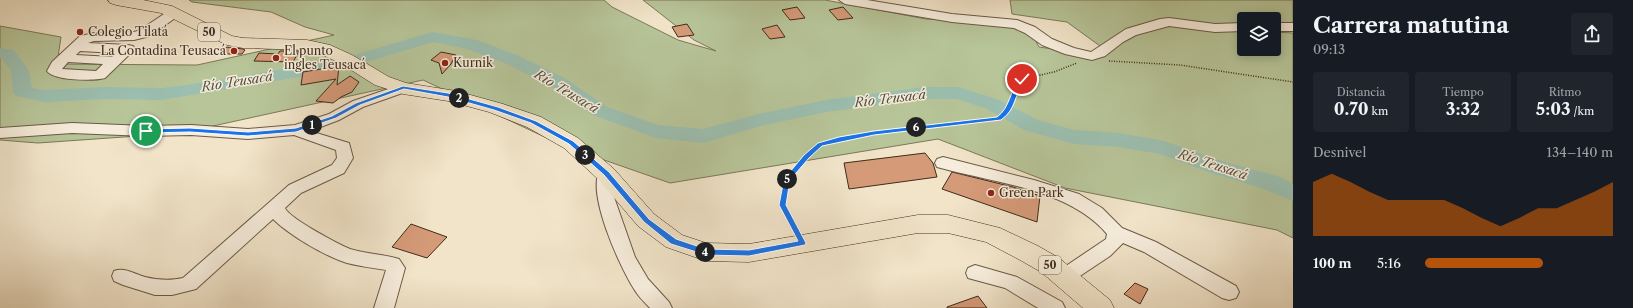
<!DOCTYPE html>
<html lang="es">
<meta charset="utf-8">
<style>
body{margin:0;font-family:"Libre Caslon Text",serif;background:#20242c;color:#f1f3f6;height:100vh;display:flex;flex-direction:column;font-size:15px;white-space:nowrap}
*{box-sizing:border-box;margin:0}
p{font-size:13px;color:#9ea1a6}
.icon{flex:none;width:22px;height:22px;fill:none;stroke:currentColor;stroke-width:2;stroke-linecap:round;stroke-linejoin:round}
.map{position:relative;flex:1;overflow:hidden}
.panel{display:flex;flex-direction:column;background:#171b24;width:340px}
.panel>*{flex:none}
.tools{position:absolute;left:1237px;top:12px;display:grid;gap:8px}
.tools a{display:grid;place-items:center;width:44px;height:44px;border-radius:4px;background:#171b24;box-shadow:0 2px 10px #0003;font-size:20px}
.pin{position:absolute;display:grid;place-items:center;width:34px;height:34px;color:#fff;margin:-17px;border:2px solid #fff;border-radius:50%;box-shadow:0 1px 4px #0007}
.km{position:absolute;width:20px;height:20px;margin:-10px;border-radius:50%;background:#222;color:#fff;font-size:11px;line-height:20px;text-align:center}
.round{display:grid;place-items:center;flex:none;width:42px;height:42px;border-radius:4px;background:#20242c}
.overview{display:flex;align-items:center;justify-content:space-between;height:68px;padding:0 20px}
h1{font-size:22px;font-weight:700;line-height:30px}
.figures{display:grid;grid-template-columns:repeat(3,1fr);gap:6px;height:68px;padding:4px 20px}
.figures div{display:grid;align-content:center;border-radius:4px;background:#20242c;text-align:center}
.figures b{font-size:17px;font-weight:700}
.figures small{font-size:11px;font-weight:400}
.figures p{font-size:11px}
.chart{height:112px;padding:8px 20px}
.chart p{display:flex;justify-content:space-between}
.chart svg{width:100%;height:72px;margin-top:4px;fill:#b45309;opacity:.7}
ul{padding:0 20px;list-style:none;font-size:13px}
li{display:grid;grid-template-columns:64px 48px 1fr;align-items:center;height:30px}
li i{height:10px;border-radius:5px;background:#b45309}
main{display:flex;flex:1;min-height:0}
.map>svg:first-child{display:block}
.green{fill:#b7c599;stroke:#7c785a}
.lines{fill:none;stroke-linecap:round;stroke-linejoin:round}
.river{fill:#9cbfb0;fill-rule:evenodd}
.building{fill:#d59a78;stroke:#402c1a}
.minor-casing{stroke:#6c5a46;stroke-width:2}
.major-casing{stroke:#402c1a;stroke-width:1}
.path-far1{stroke:#402c1a;stroke-width:1.5;stroke-dasharray:1 1.5;stroke-linecap:butt}
.path{stroke:#402c1a;stroke-width:2;stroke-dasharray:1 2;stroke-linecap:butt}
.minor{fill:#f6eddc;fill-rule:evenodd}
.major{fill:#f1e4c9;fill-rule:evenodd}
.route{fill:#1a73e8;stroke:#fff}
.poi-dot{fill:#8f2418;stroke:#f6eddc;stroke-width:1.5}
.labels{text-anchor:middle;stroke-width:3;stroke-linejoin:round;paint-order:stroke}
.shield{fill:#f6eddc;stroke:#776654;stroke-width:1}
.shield-label{font-size:11px;font-weight:bold;fill:#402c1a}
.poi-label{font-size:12px;fill:#402c1a;stroke:#f6eddc;text-anchor:start}
.water-label{font-size:13px;font-style:italic;fill:#575140;stroke:#f6eddc}
</style>
<main>
<div class="map">
<svg width="1293" height="308" viewBox="0 0 1293 308">
<rect width="100%" height="100%" fill="#f1e4c9"/>
<filter id="stains"><feTurbulence type="fractalNoise" baseFrequency=".005" numOctaves="4"/><feColorMatrix values="0 0 0 0 .2 0 0 0 0 .09 0 0 0 0 .02 0 0 0 .5 -.17"/></filter>
<radialGradient id="worn" r=".72"><stop offset=".6" stop-color="#630" stop-opacity="0"/><stop offset="1" stop-color="#630" stop-opacity=".3"/></radialGradient>
<path class="green" d="M189,0H604L612,7L678,40L716,51L694,40L643,0H825L926,19L985,21L1030,30L1039,47L1094,55L1100,46L1067,22L1012,14L1010,0H1293V27H1274V19H1244V49H1274V32L1293,33V238L1277,230L1065,188L938,139L670,183L564,146L423,80L181,133L38,143L0,140V26L61,37L57,64L197,65L334,35L305,27L271,12L192,2Z"/>
<g class="lines">
<path class="river" d="M432,32L477,40L519,56L566,79L607,107L658,125L703,129L759,114L826,100L924,87H958L999,100L1038,120L1074,130L1119,133L1164,141L1225,162L1280,177L1293,184V201L1264,189L1211,173L1160,154L1119,147L1074,144L1024,130L985,108L957,99H924L826,112L761,126L703,143L656,138L593,115L552,87L507,64L467,49L433,42L340,70L162,100L104,99L45,102L16,96L13,92L11,71L2,59L0,58V48L14,50L29,71L32,88L45,90L104,87L162,88L201,83L337,60Z"/>
</g>
<g class="building">
<path d="M797,7L805,18L790,20L782,10Z"/>
<path d="M843,7L853,18L838,20L829,10Z"/>
<path d="M687,24L694,35L678,37L672,27Z"/>
<path d="M777,25L785,37L770,39L762,29Z"/>
<path d="M227,47L243,49L245,50L242,54H217Z"/>
<path d="M280,51H299L293,62L254,61L259,53L278,54Z"/>
<path d="M441,52L456,55L451,64L442,74L439,63L431,60Z"/>
<path d="M339,66L337,85L350,76L359,82L352,92L341,97L333,103L316,101L336,79L301,85L303,72Z"/>
<path d="M925,153L933,163L937,177L849,189L844,163Z"/>
<path d="M952,172L1013,187L1040,196L1037,222L942,189Z"/>
<path d="M411,224L447,237L427,258L392,247Z"/>
<path d="M1135,283L1148,289L1140,304L1124,294Z"/>
<path d="M978,296L987,308H947V307Z"/>
</g>
<g class="lines">
<defs>
<g id="minor">
<path d="M839,0H867L952,14L1017,20L1035,27L1052,39L1074,48L1091,52L1126,29L1160,19L1169,18L1215,24L1244,23V31L1215,32L1169,26L1136,35L1123,42L1105,56L1092,60L1065,54L1042,45L1025,33L1014,28L952,22L845,4Z"/>
<path d="M174,9L178,10L180,13L178,16L150,36L134,40L94,41L88,43L128,45L133,46L135,49L105,78C94,81 54,81 47,71L52,62L80,36L94,33L134,32L140,30L170,10ZM80,51L116,53L112,57L76,55ZM68,62L103,64L96,71L62,69Z"/>
<rect x="1274" y="23" width="19" height="8"/>
<path d="M403,84L408,85L410,88L408,91L363,107L339,120L310,131L349,143L353,158L344,173L301,193L285,208C289,218 338,244 350,249C366,254 383,254 399,259L405,268L394,308H374L386,270C373,268 359,266 347,263C325,256 289,235 273,219L196,289L172,295H155L123,285L114,281L112,276L114,271C125,267 134,274 145,277C157,280 170,281 183,278L289,185L332,165L337,158L336,150L294,135L248,139L191,135L146,136L72,133L0,138V128L72,123L146,126L191,125L248,129L295,125L329,114L353,101Z"/>
<path d="M943,157L1034,180L1079,194L1102,208L1122,228L1156,242L1236,286L1239,292L1236,298L1229,300L1222,298L1144,252L1123,243L1110,256L1071,282L1064,285L1057,282L1055,277L1057,272L1106,239L1107,234C1068,188 993,183 937,167L935,163L937,159Z"/>
<path d="M606,168L612,170L614,174V197L635,257L648,279L669,302L672,308H650C644,302 638,296 634,289C620,267 586,193 600,170Z"/>
<path d="M975,265L1017,277L1062,302L1065,308H1038L1005,288L968,278L966,273L968,268Z"/>
</g>
<path id="major" d="M108,0H143L172,6L232,36L243,38L307,40L330,45L352,55L389,77L406,83L456,91L503,104L541,117L578,138L614,169L654,214L682,235L706,243L749,244L918,215H948L1000,228L1038,246L1059,258L1110,300L1114,308H1083L1041,272L1020,260L986,242L948,233H918L749,262L706,261L666,247L638,226L598,179L564,148L527,127L489,112L448,101L403,94L375,85L340,63L318,53L307,50L243,48L227,45L161,13L116,5L110,3Z"/>
</defs>
<use href="#minor" class="minor-casing"/>
<use href="#major" class="major-casing"/>
<g class="path-far1">
<path d="M1109,61L1180,65L1293,82"/>
<path d="M858,137L926,126L968,123L999,118L1008,112L1016,86L1022,79L1054,72L1077,63"/>
</g>
<path class="path" d="M797,231L783,205L787,179L807,156L820,145L862,136"/>
<use href="#minor" class="minor"/>
<use href="#major" class="major"/>
</g>
<path class="route" d="M1020,78L1025,79C1014,94 1017,109 1001,120L874,135L822,146L809,158L790,180L786,205L806,243L805,245L749,256L706,255L671,244L644,222L604,175L569,144L531,123L494,110L448,97L404,89L360,105L336,118L296,132L248,136L190,132L146,133L143,131L146,129L190,128L248,132L296,128L332,116L356,103L403,86L448,93L498,107L536,121L573,141L609,172L649,219L676,239L706,249L749,250L798,241L779,205L784,179L804,155L818,143L839,137L874,131L997,117C1010,108 1010,90 1020,78Z"/>
<g class="poi-dot">
<circle cx="80" cy="32" r="4"/>
<circle cx="234" cy="51" r="4"/>
<circle cx="276" cy="58" r="4"/>
<circle cx="445" cy="63" r="4"/>
<circle cx="991" cy="193" r="4"/>
</g>
<g class="labels">
<g class="shield">
<rect x="198" y="23" width="22" height="18" rx="3"/>
<rect x="1039" y="256" width="22" height="18" rx="3"/>
</g>
<g class="shield-label">
<text x="209" y="36">50</text>
<text x="1050" y="269">50</text>
</g>
<g class="poi-label">
<text x="88" y="36">Colegio Tilatá</text>
<text x="226" y="55" text-anchor="end">La Contadina Teusacá</text>
<text x="284" y="55">El punto<tspan x="284" dy="14">ingles Teusacá</tspan></text>
<text x="453" y="67">Kurnik</text>
<text x="999" y="197">Green Park</text>
</g>
<g class="water-label">
<text transform="translate(237 81) rotate(-9)" y="5">Río Teusacá</text>
<text transform="translate(567 91) rotate(31)" y="5">Río Teusacá</text>
<text transform="translate(890 98) rotate(-7)" y="5">Río Teusacá</text>
<text transform="translate(1213 164) rotate(18)" y="5">Río Teusacá</text>
</g>
</g>
<rect width="100%" height="100%" filter="url(#stains)"/>
<rect width="100%" height="100%" fill="url(#worn)"/>
</svg>
<div class="tools">
<a><svg class="icon" aria-label="layers" viewBox="0 0 24 24"><path d="M12 4l9 5-9 5-9-5zM3 14l9 5 9-5"/></svg></a>
</div>
<div class="pin" style="left:146px;top:131px;background:#1e9e55"><svg class="icon" aria-label="arrive" viewBox="0 0 24 24"><path d="M6 21V4h12l-3 4 3 4H6"/></svg></div>
<div class="pin" style="left:1022px;top:79px;background:#d93025"><svg class="icon" aria-label="check" viewBox="0 0 24 24"><path d="M5 12l5 5 9-10"/></svg></div>
<b class="km" style="left:312px;top:125px">1</b>
<b class="km" style="left:459px;top:98px">2</b>
<b class="km" style="left:585px;top:155px">3</b>
<b class="km" style="left:705px;top:252px">4</b>
<b class="km" style="left:787px;top:179px">5</b>
<b class="km" style="left:916px;top:127px">6</b>
</div>
<section class="panel">
<div class="overview"><div><h1>Carrera matutina</h1><p>09:13</p></div><a class="round"><svg class="icon" aria-label="share" viewBox="0 0 24 24"><path d="M12 15V3M7 8l5-5 5 5M5 13v7h14v-7"/></svg></a></div>
<div class="figures">
<div><p>Distancia</p><b>0.70<small> km</small></b></div>
<div><p>Tiempo</p><b>3:32</b></div>
<div><p>Ritmo</p><b>5:03<small> /km</small></b></div>
</div>
<div class="chart"><p><span>Desnivel</span>134–140 m</p>
<svg viewBox="0 0 160 44" preserveAspectRatio="none"><path d="M0 44V11L10 6L20 11L30 17L40 22L50 22L60 22L70 22L80 27L90 33L100 38L110 33L120 27L130 27L140 22L150 17L160 11V44z"/></svg>
</div>
<ul>
<li><b>100 m</b>5:16<i style="width:63%"></i></li>
</ul>
</section>
</main>
